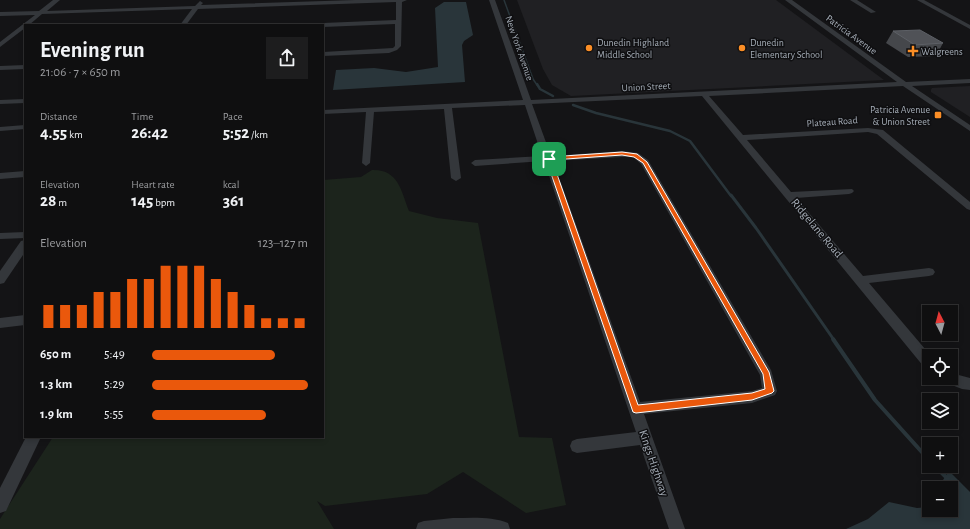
<!DOCTYPE html>
<meta charset="utf-8">
<style>
body{margin:0;font-family:"Alegreya Sans",sans-serif;background:#1d1d1e;color:#f1f3f6;height:100vh;display:flex;flex-direction:column;font-size:15px;white-space:nowrap}
*{box-sizing:border-box;margin:0}
p{font-size:13px;color:#9b9c9f}
.icon{flex:none;width:22px;height:22px;fill:none;stroke:currentColor;stroke-width:2;stroke-linecap:round;stroke-linejoin:round}
.map{position:relative;flex:1;overflow:hidden}
.details{position:absolute;left:24px;top:24px;width:300px;height:414px;display:flex;flex-direction:column;background:#0f0f10;border-radius:0px;box-shadow:0 2px 6px #0003,0 0 0 1px #2f2f30}
.details>*{flex:none}
.needle{width:26px;rotate:354deg}
.buttons{position:absolute;left:922px;top:305px;display:grid;gap:8px}
.buttons a{display:grid;place-items:center;width:36px;height:36px;border-radius:0px;background:#0f0f10;box-shadow:0 2px 6px #0003,0 0 0 1px #2f2f30;font-size:20px}
.pin{position:absolute;display:grid;place-items:center;width:34px;height:34px;color:#fff;margin:-17px;border-radius:8px;box-shadow:0 2px 6px #0006}
.round{display:grid;place-items:center;flex:none;width:42px;height:42px;border-radius:0px;background:#1d1d1e}
.summary{display:flex;align-items:center;justify-content:space-between;height:68px;padding:0 16px}
h1{font-size:22px;font-weight:700;line-height:30px}
.stats{display:grid;grid-template-columns:repeat(3,1fr);gap:6px;height:68px;padding:4px 16px}
.stats div{display:grid;align-content:center}
.stats b{font-size:17px;font-weight:700}
.stats small{font-size:11px;font-weight:400}
.stats p{font-size:11px}
.chart{height:112px;padding:8px 16px}
.chart p{display:flex;justify-content:space-between}
.chart svg{width:100%;height:72px;margin-top:4px;stroke:#ea580c;stroke-width:6}
ul{padding:0 16px;list-style:none;font-size:13px}
li{display:grid;grid-template-columns:64px 48px 1fr;align-items:center;height:30px}
li i{height:10px;border-radius:5px;background:#ea580c}
.map>svg:first-child{display:block}
.built{fill:#202023}
.green{fill:#1c241c}
.water{fill:#29353a}
.lines{fill:none;stroke-linecap:round;stroke-linejoin:round}
.stream-far3{stroke:#29353a;stroke-width:1.5}
.stream-far2{stroke:#29353a;stroke-width:2.5}
.stream-far1{stroke:#29353a;stroke-width:3}
.stream{stroke:#29353a;stroke-width:4}
.minor{fill:#34373b;fill-rule:evenodd}
.wall{fill:#45474b}
.building{fill:#505257;stroke:#5d6066}
.route{fill:#ea580c;stroke:#fff;fill-rule:evenodd}
.poi-dot{fill:#fb8e26;stroke:#0f0f11;stroke-width:1.5}
.labels{text-anchor:middle;stroke-width:3;stroke-linejoin:round;paint-order:stroke}
.far-street-label{font-size:10px;fill:#a5adb7;stroke:#0f0f11}
.far-poi-label{font-size:10px;fill:#a5adb7;stroke:#0f0f11;text-anchor:start}
.street-label{font-size:12px;fill:#a5adb7;stroke:#0f0f11}
</style>
<div class="map">
<svg width="970" height="529" viewBox="0 0 970 529">
<rect width="100%" height="100%" fill="#141416"/>
<g class="built">
<path d="M517,0H776L884,80L571,96L552,85L543,69Z"/>
<path d="M970,86V117L931,92V90L932,88Z"/>
</g>
<path class="green" d="M372,170C398,169 401,190 409,211L437,218L478,223L519,437L552,438L566,505L526,513L463,472L427,494L325,506L317,501L334,529H0V519L53,437H323V180L361,177Z"/>
<g class="water">
<path d="M444,2H466L473,35L464,41L462,45L465,82L333,90L336,70L374,68L406,72L438,67L435,8Z"/>
<path d="M949,471L970,492V529H846L868,519L889,502L917,508L929,507V510H951V488H943V480Z"/>
</g>
<g class="lines">
<path class="stream-far3" d="M504,0L533,79L537,85"/>
<g class="stream-far2">
<path d="M537,84L540,89L553,96"/>
<path d="M573,105L596,113L670,131L690,141L731,196"/>
</g>
<path class="stream-far1" d="M731,195L756,228L834,340"/>
<g class="stream">
<path d="M833,339L875,400L929,460"/>
<path d="M935,466L948,479"/>
</g>
<g class="minor">
<path d="M53,0H60L47,11L195,6L200,1L203,3L201,5L355,0H407L402,2L401,46L397,50L389,53L323,56V52L393,48L395,46V24L323,27V25H320L323,23L396,20V2L198,9L186,25H180L192,9L42,14L29,25H25V28L0,47V42L35,15L0,16V12L39,11Z"/>
<path d="M489,0H495L531,100L897,82L785,0H792L906,82L970,79V83L912,86L970,125V131L903,86L709,96L743,135L868,128L883,130L970,202V210L967,209L877,134L868,132L747,140L791,192L852,189L854,191L852,193L849,194L796,198L863,276L929,268L933,269L935,272L933,275L929,276L869,283L931,356H929V368L924,367L702,96L532,104L551,156L622,151L638,153L648,160L771,370L777,391L775,395L752,403L644,414L685,529H669L640,445L577,453L572,451L570,446L572,441L577,439L636,432L544,161L475,166L471,163L475,160L542,156L525,105L452,108L461,178L456,181L451,178L444,109L374,112L370,163L366,166L362,163L366,112L323,114V110L523,100ZM622,157H633L641,164L760,375L762,388L752,391L640,402L553,161Z"/>
<path d="M850,0H857L876,12L871,13Z"/>
<path d="M917,0H924L970,25V29Z"/>
<path d="M25,65V69L0,70V66Z"/>
<path d="M25,99V103L0,104V100Z"/>
<path d="M25,125V129L0,131V127Z"/>
<path d="M25,171V177L0,179V173Z"/>
<path d="M25,232V238L0,239V233Z"/>
<path d="M25,240V252L4,283L0,284V271L21,241Z"/>
<path d="M25,315V325L0,328V318Z"/>
<path d="M951,373L970,378V390L962,389L944,382L942,378H951Z"/>
<path d="M26,437H41L6,511L0,513V488Z"/>
<path d="M453,518C471,518 491,516 508,523L510,529H416L418,523L424,521Z"/>
</g>
</g>
<path class="wall" d="M893,31L943,43L936,56L908,57L886,43Z"/>
<path class="building" d="M920,30L943,43L915,45L893,31Z"/>
<path class="route" d="M622,152L637,154L647,162L769,372L774,391L772,393L752,400L636,413L633,412L546,159L549,157ZM622,155L634,157L643,163L763,374L765,389L752,393L638,405L552,160Z"/>
<g class="poi-dot">
<circle cx="589" cy="48" r="4"/>
<circle cx="742" cy="48" r="4"/>
<path d="M911 45h4v4h4v4h-4v4h-4v-4h-4v-4h4z"/>
<rect x="934" y="111" width="8" height="8" rx="2"/>
</g>
<g class="labels">
<g class="far-street-label">
<text transform="translate(852 34) rotate(36)" y="4">Patricia Avenue</text>
<text transform="translate(520 48) rotate(71)" y="4">New York Avenue</text>
<text transform="translate(646 86) rotate(-3)" y="4">Union Street</text>
<text transform="translate(832 121) rotate(-4)" y="4">Plateau Road</text>
</g>
<g class="far-poi-label">
<text x="597" y="46">Dunedin Highland<tspan x="597" dy="12">Middle School</tspan></text>
<text x="750" y="46">Dunedin<tspan x="750" dy="12">Elementary School</tspan></text>
<text x="921" y="55">Walgreens</text>
<text x="930" y="113" text-anchor="end">Patricia Avenue<tspan x="930" dy="12">&amp; Union Street</tspan></text>
</g>
<g class="street-label">
<text transform="translate(817 228) rotate(50)" y="4">Ridgelane Road</text>
<text transform="translate(654 463) rotate(71)" y="4">Kings Highway</text>
</g>
</g>
</svg>
<div class="buttons">
<a><svg class="needle" viewBox="-14 -14 28 28"><path d="M0-13l5 13h-10z" fill="#e53935"/><path d="M0 13l5-13h-10z" fill="#9b9c9f"/></svg></a>
<a><svg class="icon" aria-label="locate" viewBox="0 0 24 24"><circle cx="12" cy="12" r="6"/><path d="M12 2v4M12 18v4M2 12h4M18 12h4"/></svg></a>
<a><svg class="icon" aria-label="layers" viewBox="0 0 24 24"><path d="M12 4l9 5-9 5-9-5zM3 14l9 5 9-5"/></svg></a>
<a>+</a>
<a>−</a>
</div>
<div class="pin" style="left:549px;top:159px;background:#1e9e55"><svg class="icon" aria-label="arrive" viewBox="0 0 24 24"><path d="M6 21V4h12l-3 4 3 4H6"/></svg></div>
<section class="details">
<div class="summary"><div><h1>Evening run</h1><p>21:06 · 7 × 650 m</p></div><a class="round"><svg class="icon" aria-label="share" viewBox="0 0 24 24"><path d="M12 15V3M7 8l5-5 5 5M5 13v7h14v-7"/></svg></a></div>
<div class="stats">
<div><p>Distance</p><b>4.55<small> km</small></b></div>
<div><p>Time</p><b>26:42</b></div>
<div><p>Pace</p><b>5:52<small> /km</small></b></div>
</div>
<div class="stats">
<div><p>Elevation</p><b>28<small> m</small></b></div>
<div><p>Heart rate</p><b>145<small> bpm</small></b></div>
<div><p>kcal</p><b>361</b></div>
</div>
<div class="chart"><p><span>Elevation</span>123–127 m</p>
<svg viewBox="0 0 160 44" preserveAspectRatio="none"><path d="M5 44V30M15 44V30M25 44V30M35 44V22M45 44V22M55 44V14M65 44V14M75 44V6M85 44V6M95 44V6M105 44V14M115 44V22M125 44V30M135 44V38M145 44V38M155 44V38"/></svg>
</div>
<ul>
<li><b>650 m</b>5:49<i style="width:79%"></i></li>
<li><b>1.3 km</b>5:29<i style="width:100%"></i></li>
<li><b>1.9 km</b>5:55<i style="width:73%"></i></li>
</ul>
</section>
</div>
